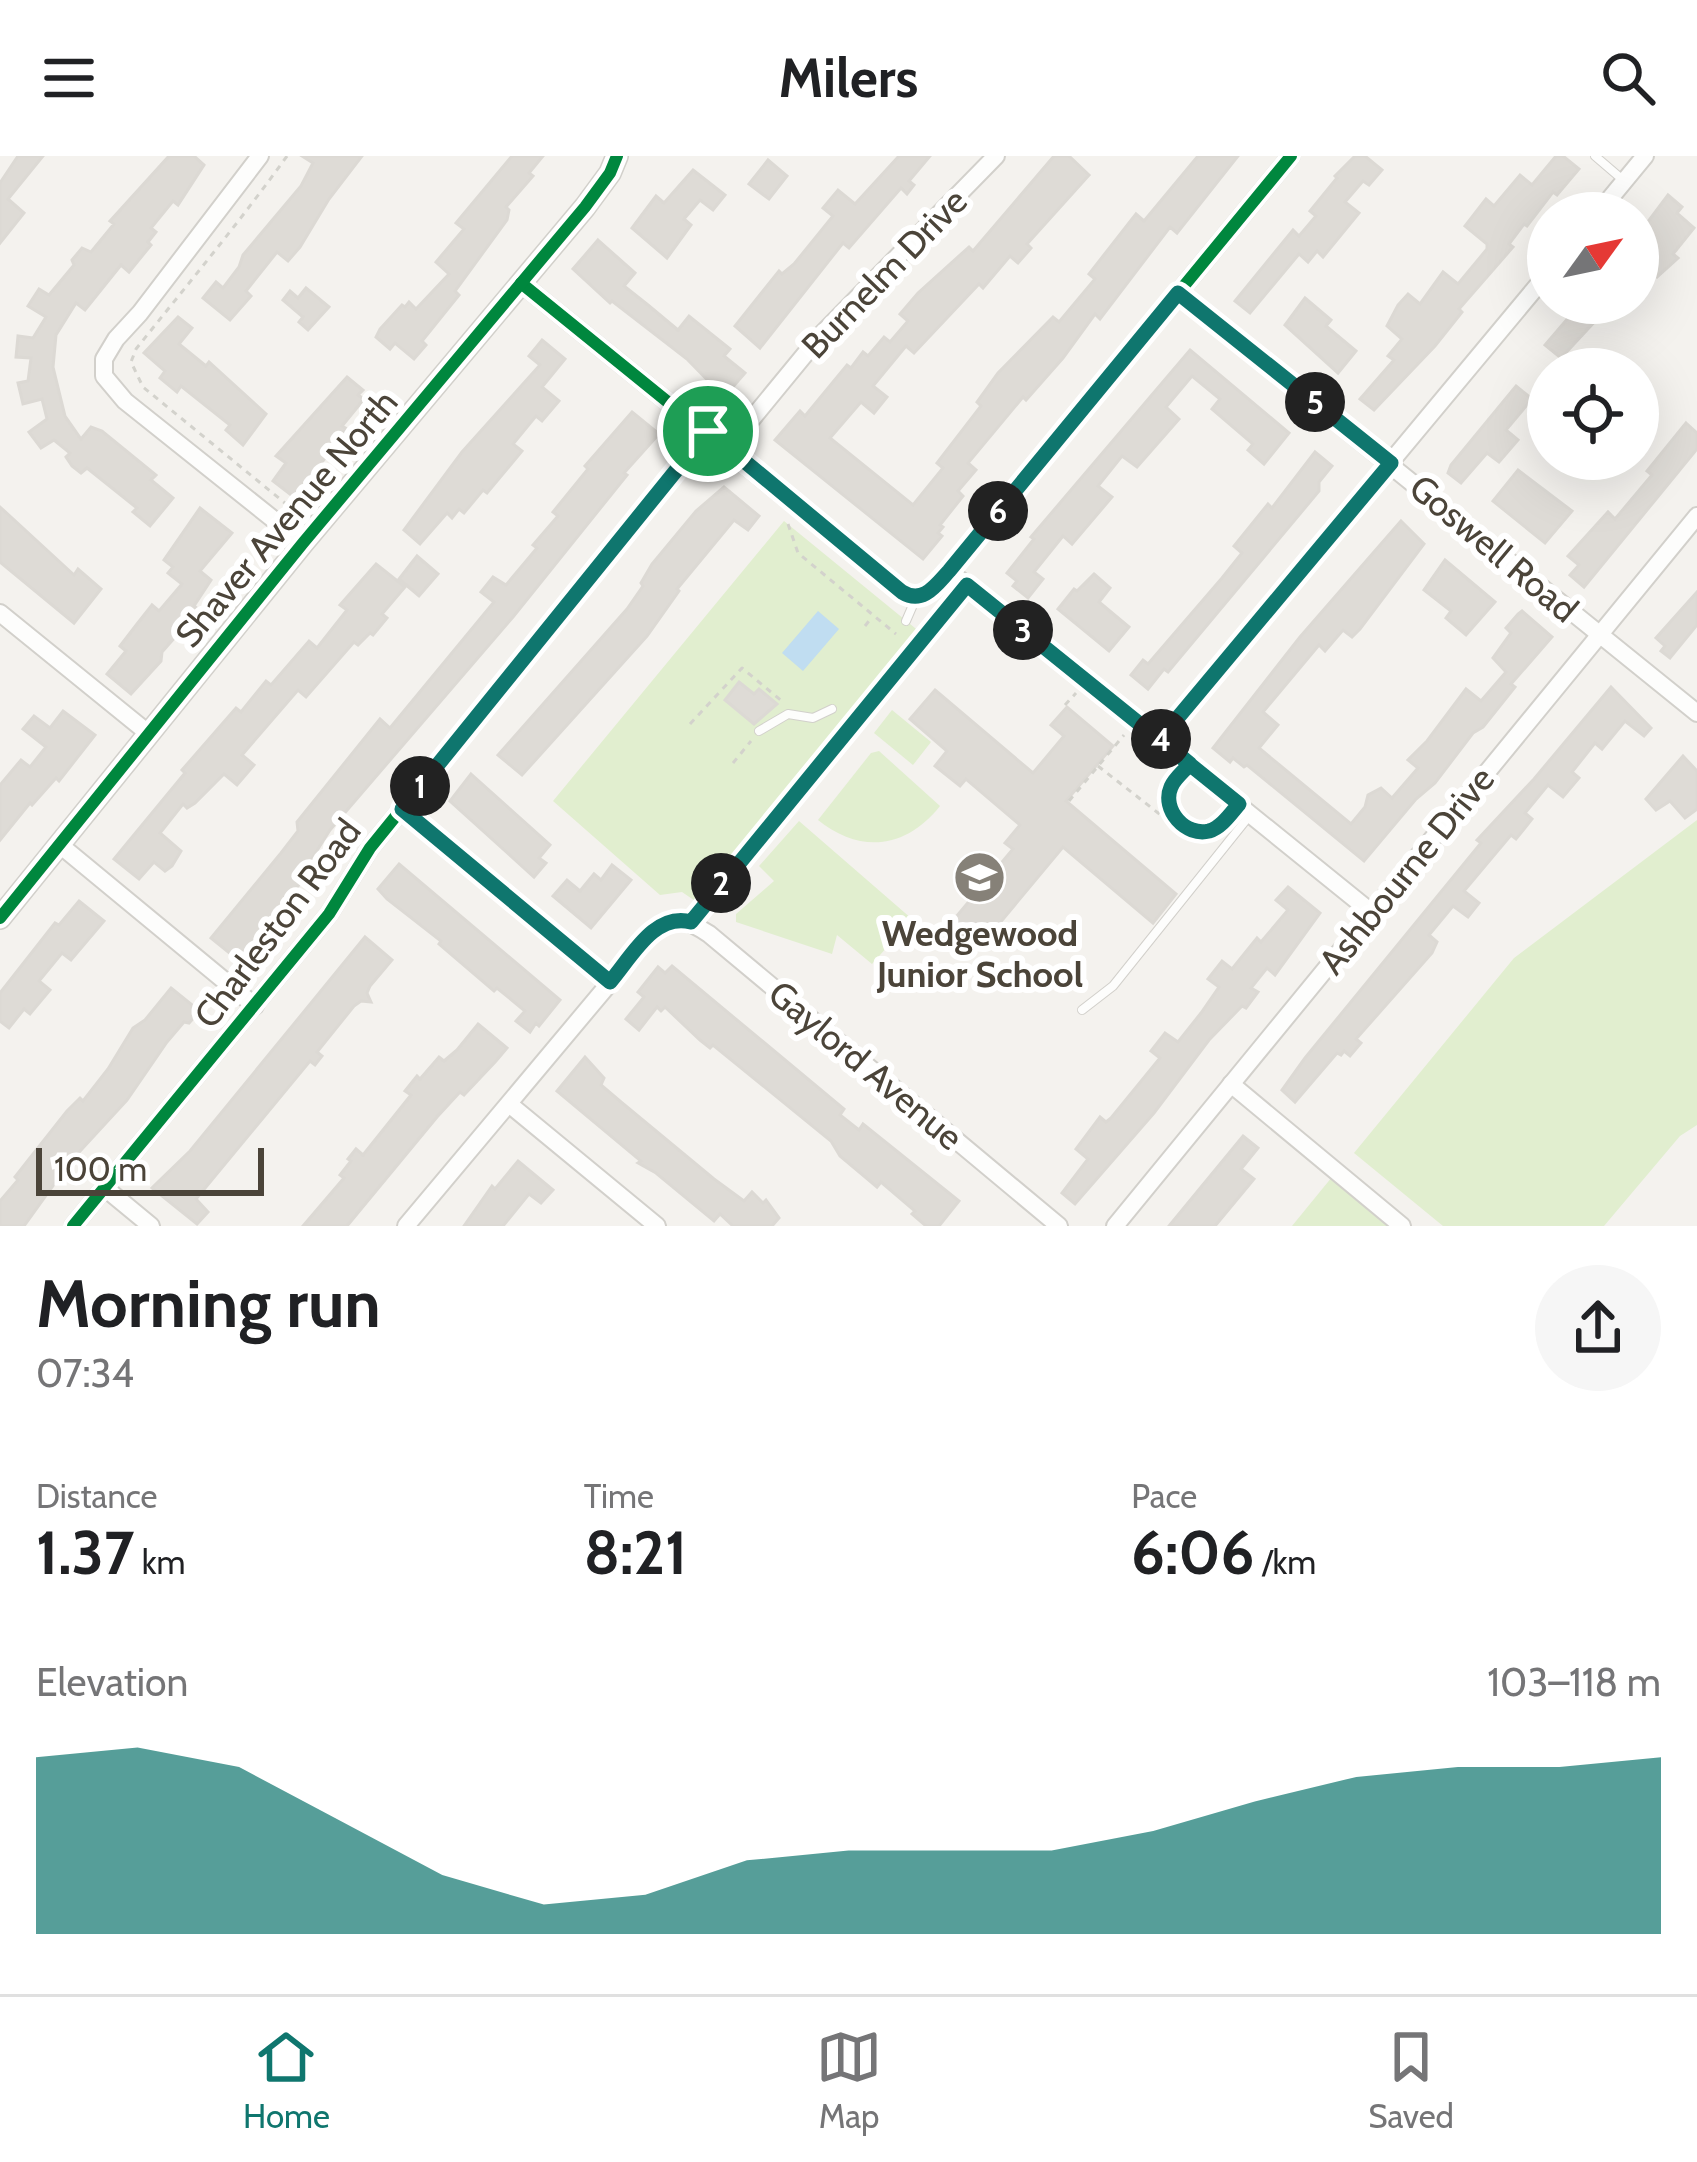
<!DOCTYPE html>
<meta charset="utf-8">
<style>
body{margin:0;font-family:Cabin,sans-serif;background:#f6f6f6;color:#202124;height:100vh;display:flex;flex-direction:column;font-size:45px;white-space:nowrap}
*{box-sizing:border-box;margin:0}
p{font-size:39px;color:#757577}
.icon{flex:none;width:66px;height:66px;fill:none;stroke:currentColor;stroke-width:2;stroke-linecap:round;stroke-linejoin:round}
.map{position:relative;height:1070px;overflow:hidden}
.side{display:flex;flex-direction:column;background:#fff;flex:1}
.side>*{flex:none}
.needle{width:78px;rotate:57deg}
.tools{position:absolute;left:1527px;top:36px;display:grid;gap:24px}
.tools a{display:grid;place-items:center;width:132px;height:132px;border-radius:50%;background:#fff;box-shadow:0 12px 48px #0002;font-size:60px}
.scale{position:absolute;left:36px;bottom:30px;width:228px;box-sizing:border-box;padding-left:12px;border:6px solid #4b4439;border-top:0;font-size:33px;line-height:42px;white-space:nowrap;color:#4b4439;-webkit-text-stroke:9px #fff;paint-order:stroke}
.pin{position:absolute;display:grid;place-items:center;width:102px;height:102px;color:#fff;margin:-51px;border:6px solid #fff;border-radius:50%;box-shadow:0 3px 12px #0007}
.km{position:absolute;width:60px;height:60px;margin:-30px;border-radius:50%;background:#222;color:#fff;font-size:33px;line-height:60px;text-align:center}
.round{display:grid;place-items:center;flex:none;width:126px;height:126px;border-radius:63px;background:#f6f6f6}
.headline{display:flex;align-items:center;justify-content:space-between;height:204px;padding:0 36px}
h1{font-size:66px;font-weight:700;line-height:90px}
.stats{display:grid;grid-template-columns:repeat(3,1fr);gap:18px;height:204px;padding:12px 36px}
.stats div{display:grid;align-content:center}
.stats b{font-size:60px;font-weight:700}
.stats small{font-size:33px;font-weight:400}
.stats p{font-size:33px}
.chart{height:336px;padding:24px 36px}
.chart p{display:flex;justify-content:space-between}
.chart svg{width:100%;height:216px;margin-top:12px;fill:#0f766e;opacity:.7}
header{display:flex;justify-content:space-between;align-items:center;height:156px;padding:0 36px;background:#fff;font-size:54px;font-weight:700}
.tabs{display:flex;justify-content:space-around;align-items:center;height:168px;border-top:3px solid #e0e0e0;background:#fff;font-size:33px;color:#757577}
.tabs a{display:grid;justify-items:center;gap:6px}
.tabs .on{color:#0f766e}
.map>svg:first-child{display:block}
.green{fill:#e1eecf}
.water{fill:#c0ddf1}
.building{fill:#dedbd6;stroke:#dcd9d4;stroke-width:3}
.lines{fill:none;stroke-linecap:round;stroke-linejoin:round}
.service-casing{stroke:#d2d0cb;stroke-width:10}
.minor-casing{stroke:#d2d0cb;stroke-width:20}
.tertiary-casing{stroke:#d2d0cb;stroke-width:24}
.path{stroke:#d3d2cc;stroke-width:3;stroke-dasharray:6 6;stroke-linecap:butt}
.service{stroke:#fdfdfc;stroke-width:8}
.minor{stroke:#fdfdfc;stroke-width:16}
.tertiary{stroke:#fdfdfc;stroke-width:21}
.cycleway-casing{stroke:#fff;stroke-width:20}
.cycleway{stroke:#00873e;stroke-width:12}
.route-casing{stroke:#fff;stroke-width:24}
.route{stroke:#0f766e;stroke-width:15}
.labels{text-anchor:middle;stroke-width:12;stroke-linejoin:round;paint-order:stroke}
.street-label{font-size:36px;fill:#4b4439;stroke:#fff}
.poi-label{font-size:36px;font-weight:bold;fill:#4b4439;stroke:#fff}
</style>
<header><svg class="icon" aria-label="menu" viewBox="0 0 24 24"><path d="M4 6h16M4 12h16M4 18h16"/></svg>Milers<svg class="icon" aria-label="search" viewBox="0 0 24 24"><circle cx="10" cy="10" r="6"/><path d="M15 15l6 6"/></svg></header>
<div class="map">
<svg width="1697" height="1070" viewBox="0 0 1697 1070">
<rect width="100%" height="100%" fill="#f4f2ee"/>
<g class="green">
<path d="M784,365L926,481L707,753L682,736L660,739L553,645Z"/>
<path d="M892,554L931,586L913,609L874,577Z"/>
<path d="M879,595L940,650C906,693 860,698 818,664L871,597Z"/>
<path d="M1697,664V969L1680,980L1604,1070H1443L1354,997L1514,802Z"/>
<path d="M799,665L912,763L872,808L837,779L832,798L736,766V758L774,725L759,710Z"/>
<path d="M1332,1021L1392,1070H1292Z"/>
</g>
<path class="water" d="M818,455L839,473L803,515L782,497Z"/>
<g class="building">
<path d="M18,0H43L8,43L24,57L0,87V27Z"/>
<path d="M169,0H194L204,9L178,49L173,45L151,72L156,76L148,86L151,89L129,116L121,109L85,154L76,147L56,179L53,211L65,260L81,283L91,271L102,275L156,319L151,324L173,342L150,370L133,356L137,352L87,312L81,317L72,310L66,301L70,297L54,284L41,292L29,276L47,263L42,243L23,248L18,227L28,225L31,202L16,201L18,180L33,182L46,161L28,150L39,133L49,139L74,109L72,104L82,92L91,96L114,68L110,65Z"/>
<path d="M302,0H362L329,43L300,91L288,105L277,96L246,135L251,140L230,164L203,142L216,126L223,132L239,111L243,99L301,30L313,7Z"/>
<path d="M512,0H543L529,17L533,20L506,51L509,54L507,64L455,135L459,139L422,185L426,189L414,203L395,187L390,193L376,181L380,173L402,149L405,151L409,146L416,153L449,118L436,106L464,73L456,67Z"/>
<path d="M899,0H930L909,25L914,29L907,38L901,32L849,92L843,87L760,192L735,170L779,115L782,118L794,108L833,60L823,52L838,34L855,48Z"/>
<path d="M1054,0H1069L1089,19L1027,88L1031,92L1018,107L1010,100L983,132L979,128L914,197L906,190L873,230L887,241L874,257L861,246L830,282L913,349L943,312L937,307L981,250L977,246L998,217L1053,161L1059,166L1095,123L1089,118L1136,58L1144,65L1198,0H1238L1177,77L1170,71L1100,163L1095,158L1063,202L1026,244L1023,241L968,307L976,314L958,335L963,340L940,369L943,371L938,377L942,380L923,403L775,284L800,255L805,260L847,209L851,212L863,196L868,200L884,181L890,186L908,165L900,158L918,137L969,91L973,95Z"/>
<path d="M1355,0H1365L1382,14L1369,29L1363,25L1345,46L1359,57L1323,101L1317,95L1308,106L1299,98L1250,157L1235,145L1293,74L1299,80L1316,60L1310,55L1337,22L1335,20Z"/>
<path d="M1556,0H1563L1579,13L1557,39L1553,36L1527,70L1524,68L1509,88L1513,91L1459,153L1462,156L1435,190L1374,254L1360,243L1394,204L1388,200L1402,183L1387,170L1398,149L1408,138L1420,148L1443,116L1458,128L1487,93V88L1465,70L1486,43L1494,50L1520,19L1532,29Z"/>
<path d="M768,4L787,20L769,43L749,28Z"/>
<path d="M693,14L725,39L713,54L700,44L684,63L691,69L667,102L632,72L656,40L664,47Z"/>
<path d="M1668,39L1682,51L1677,57L1694,72L1673,98L1678,102L1657,121L1638,106V79Z"/>
<path d="M598,84L635,117L624,130L648,149L678,174L689,160L730,193L724,200L745,217L724,241L687,203L612,145L610,147L573,113Z"/>
<path d="M306,132L329,151L308,174L299,166L303,161L283,144L290,135L298,142Z"/>
<path d="M1305,142L1331,164L1326,170L1356,195L1338,217L1285,169Z"/>
<path d="M1581,147H1612L1561,202L1545,189Z"/>
<path d="M178,161L192,172L179,188L206,210L209,206L266,258L243,289L226,274L230,269L181,230L177,236L160,222L165,215L144,197Z"/>
<path d="M542,184L565,203L542,231L559,245L542,265L536,260L513,288L522,295L487,337L483,334L464,357L459,353L452,362L447,357L420,388L404,374L462,296L540,209L529,200Z"/>
<path d="M1190,194L1289,277L1264,308L1248,294L1253,288L1212,253L1220,243L1192,220L1166,251L1179,263L1137,311L1122,300L1098,330L1112,341L1072,388L1063,380L1034,416L1043,423L1028,442L1013,430L1017,425L1007,417L1034,383L1031,381Z"/>
<path d="M347,221L363,234L358,239L364,243L342,270L347,273L295,342L273,325L286,307L276,300Z"/>
<path d="M1516,230L1532,243L1506,274L1518,284L1499,306L1487,297L1461,327L1448,317L1451,309Z"/>
<path d="M632,256L659,278L624,317L627,319L513,461L330,674L299,723L302,725L238,804L211,782L281,697L298,675L297,666L380,563L390,572L494,446L481,436L493,421L506,429L527,404L537,392L533,389L558,360L553,356L588,313L585,310Z"/>
<path d="M1686,267L1697,277V293L1584,431L1570,419L1579,409L1568,400L1608,356L1615,363L1652,319L1647,315Z"/>
<path d="M1315,296L1332,310L1319,326V335L1168,516L1164,513L1148,533L1131,519L1143,504L1148,508L1222,422L1242,397L1234,390L1268,348L1272,352Z"/>
<path d="M1518,314L1572,355L1545,387L1493,345Z"/>
<path d="M724,331L759,360L748,374L734,364L677,433L679,435L647,480L522,619L498,599L627,453L643,430L641,427L652,408L696,355Z"/>
<path d="M0,351L74,419L78,413L101,433L74,467L0,406Z"/>
<path d="M200,352L232,377L200,415L211,424L194,450L199,454L162,496L161,505L131,538L107,518L126,495L120,490L137,468L152,449L159,455L182,428L168,417L173,411L164,404Z"/>
<path d="M1401,365L1424,388L1360,473L1352,481L1343,474L1325,495L1319,489L1263,556L1278,569L1259,592L1351,668L1365,651L1368,639L1381,632L1392,642L1418,612L1408,604L1427,585L1466,533L1481,545L1506,516L1493,502L1511,477L1506,472L1518,458L1522,455L1552,481L1511,528L1515,531L1483,571L1473,577L1435,627L1416,643L1364,705L1247,609L1244,611L1233,602L1230,606L1213,592L1300,481Z"/>
<path d="M417,400L438,418L419,440L399,423Z"/>
<path d="M1445,404L1495,446L1466,479L1446,462L1451,455L1424,434Z"/>
<path d="M376,408L405,431L382,458L387,462L373,479L370,477L358,489L354,486L306,541L298,534L242,599L254,609L237,629L224,618L195,647L187,652L183,648L160,677L181,695L172,710L165,715L154,706L139,723L114,703L185,617L182,614L236,552L241,556L266,525L271,529L309,485L317,492L347,454L340,449Z"/>
<path d="M1094,418L1110,432L1099,446L1129,471L1109,495L1058,453L1074,433L1077,435Z"/>
<path d="M1697,436V469L1670,502L1661,495L1665,490L1656,482Z"/>
<path d="M739,526L754,538L759,533L777,548L754,568L725,544Z"/>
<path d="M1611,531L1651,572L1644,580L1625,565L1602,593L1595,587L1572,616L1579,622L1563,641L1548,629L1525,657L1532,663L1516,683L1511,679L1464,735L1479,747L1468,761L1453,750L1429,779L1437,786L1432,797L1356,883L1361,887L1350,900L1344,895L1341,899L1337,897L1295,946L1282,934L1305,902L1481,687L1477,684L1534,623Z"/>
<path d="M935,534L1033,617L1064,580L1051,569L1067,551L1113,590L1066,645L1176,738L1153,767L1063,691L974,798L945,774L1013,693L1005,687L1020,669L966,623L960,630L935,610L947,595L910,563Z"/>
<path d="M63,555L95,579L59,625L56,622L32,649L30,647L0,684V629L21,604L30,611L46,591L23,573L34,560L50,572Z"/>
<path d="M1683,600L1697,615V653L1685,662L1670,645L1656,654L1646,643Z"/>
<path d="M471,618L550,689L539,702L546,707L534,721L450,645Z"/>
<path d="M399,708L560,844L539,870L536,867L530,876L516,865L525,855L497,832L494,835L439,788L441,785L387,743L378,733Z"/>
<path d="M612,709L631,724L591,772L553,740L567,724L580,735L594,718L601,724Z"/>
<path d="M1288,731L1320,757L1275,819L1267,812L1251,832L1258,836L1246,852L1242,850L1209,884L1154,957L1075,1048L1062,1037L1088,1003L1076,993L1100,961L1106,966L1111,962L1160,902L1151,895L1165,877L1178,886L1201,857L1219,831L1208,823L1222,805L1232,813L1257,782L1261,786L1288,754L1276,744Z"/>
<path d="M79,745L104,765L71,804L62,797L39,825L50,834L30,858L24,853L9,872L0,865V837L55,767L59,769Z"/>
<path d="M365,781L392,804L370,830L367,837L371,846L361,845L354,850L317,896L322,900L315,909L310,905L196,1043L208,1056L197,1068L152,1032L190,995Z"/>
<path d="M672,810L844,953L840,959L859,974L863,968L959,1045L939,1070H926L912,1058L915,1055L881,1026L877,1031L864,1020L840,1000L831,985L713,889L710,892L700,884L665,851L661,855L657,851L639,874L626,863L644,841L638,836L658,811L665,817Z"/>
<path d="M171,832L197,853V858L189,867L184,866L167,886L127,944L70,1006L24,1070H0V1045L18,1024L15,1021L67,955L80,942L83,945L108,913L133,872L145,864Z"/>
<path d="M478,868L507,892L496,905L464,939L460,936L437,961L347,1070H303L344,1022L340,1019L351,1005L348,1003L356,993L363,999L411,939L405,935L417,920L420,923L439,901L444,905L457,894Z"/>
<path d="M585,901L604,922L601,929L621,946L714,1023L744,1045L752,1036L763,1047L766,1044L779,1062L772,1070H733L720,1058L714,1065L656,1017L638,1007L641,1005L557,935Z"/>
<path d="M1243,980L1258,992L1241,1013L1254,1023L1215,1070H1169Z"/>
<path d="M518,1005L553,1034L541,1047L529,1038L503,1070H464L492,1030L495,1033Z"/>
</g>
<g class="lines">
<defs>
<g id="service">
<path d="M1595,0L1623,24"/>
<path d="M906,465L916,442"/>
<path d="M759,575L788,558L813,562L832,553"/>
<path d="M1189,609C1170,630 1161,647 1183,670L1209,675L1239,648"/>
<path d="M1082,854L1113,830L1250,659"/>
</g>
<g id="minor">
<path d="M260,0L140,157L116,183L104,203V220L125,245L303,387"/>
<path d="M1598,57L1645,0"/>
<path d="M521,127L902,436L916,441L931,434L949,415L1291,0"/>
<path d="M1177,137L1697,557"/>
<path d="M728,292L820,180L996,0"/>
<path d="M949,415L1371,756"/>
<path d="M0,457L148,577"/>
<path d="M1160,583L1548,117"/>
<path d="M402,653L611,826"/>
<path d="M60,689L255,850"/>
<path d="M1231,928L1402,1070"/>
<path d="M509,948L657,1070"/>
<path d="M105,1032L151,1070"/>
<path d="M73,1070L329,758L370,692L708,275"/>
<path d="M406,1070L655,773C676,758 689,765 709,778L1059,1070"/>
<path d="M1115,1070L1697,360"/>
</g>
<path id="tertiary" d="M0,762L303,387L585,51L610,17L617,0"/>
</defs>
<use href="#service" class="service-casing"/>
<use href="#minor" class="minor-casing"/>
<use href="#tertiary" class="tertiary-casing"/>
<g class="path">
<path d="M287,0C239,67 187,129 136,193L131,206L143,231L302,361"/>
<path d="M788,368L798,397L896,478"/>
<path d="M865,470L872,461"/>
<path d="M1065,549L1076,537"/>
<path d="M690,568L742,512L783,546"/>
<path d="M733,607L751,585"/>
<path d="M1098,610L1162,660"/>
<path d="M1069,645L1124,579"/>
<path d="M699,755L956,443"/>
</g>
<use href="#service" class="service"/>
<use href="#minor" class="minor"/>
<use href="#tertiary" class="tertiary"/>
<defs>
<g id="cycleway">
<path d="M521,127L902,436L916,441L931,434L949,415L1291,0"/>
<path d="M0,762L303,387L585,51L610,17L617,0"/>
<path d="M73,1070L329,758L370,692L708,275"/>
</g>
</defs>
<use href="#cycleway" class="cycleway-casing"/>
<use href="#cycleway" class="cycleway"/>
</g>
<g class="lines">
<defs>
<path id="route" d="M708,275L402,653L610,826C631,802 654,756 691,766L967,429L1239,648C1231,657 1222,671 1209,675C1186,681 1161,654 1171,631C1174,623 1184,615 1190,608L1160,583L1391,307L1178,137L949,415C936,429 923,449 902,436L708,275"/>
</defs>
<use href="#route" class="route-casing"/>
<use href="#route" class="route"/>
</g>
<defs>
<symbol id="school-disc" viewBox="-11 -11 22 22"><circle r="9.5" fill="#868178" stroke="#fff"/><path d="M0-5L7-2L0 1L-7-2ZM-4 1L0 2.5L4 1V4Q0 6-4 4Z" fill="#fff"/></symbol>
</defs>
<g fill-rule="evenodd">
<use href="#school-disc" x="950" y="692" width="59" height="59"/>
</g>
<g class="labels">
<g class="street-label">
<text transform="translate(884 117) rotate(-46)" y="13">Burnelm Drive</text>
<text transform="translate(286 362) rotate(-50)" y="13">Shaver Avenue North</text>
<text transform="translate(1494 392) rotate(40)" y="13">Goswell Road</text>
<text transform="translate(1406 714) rotate(-51)" y="13">Ashbourne Drive</text>
<text transform="translate(277 767) rotate(-53)" y="13">Charleston Road</text>
<text transform="translate(866 909) rotate(40)" y="13">Gaylord Avenue</text>
</g>
<g class="poi-label">
<text x="980" y="790">Wedgewood<tspan x="980" dy="41">Junior School</tspan></text>
</g>
</g>
</svg>
<div class="tools">
<a><svg class="needle" viewBox="-14 -14 28 28"><path d="M0-13l5 13h-10z" fill="#e53935"/><path d="M0 13l5-13h-10z" fill="#757577"/></svg></a>
<a><svg class="icon" aria-label="locate" viewBox="0 0 24 24"><circle cx="12" cy="12" r="6"/><path d="M12 2v4M12 18v4M2 12h4M18 12h4"/></svg></a>
</div>
<div class="scale">100 m</div>
<div class="pin" style="left:708px;top:275px;background:#1e9e55"><svg class="icon" aria-label="arrive" viewBox="0 0 24 24"><path d="M6 21V4h12l-3 4 3 4H6"/></svg></div>
<b class="km" style="left:420px;top:630px">1</b>
<b class="km" style="left:721px;top:727px">2</b>
<b class="km" style="left:1023px;top:474px">3</b>
<b class="km" style="left:1161px;top:583px">4</b>
<b class="km" style="left:1315px;top:246px">5</b>
<b class="km" style="left:998px;top:355px">6</b>
</div>
<section class="side">
<div class="headline"><div><h1>Morning run</h1><p>07:34</p></div><a class="round"><svg class="icon" aria-label="share" viewBox="0 0 24 24"><path d="M12 15V3M7 8l5-5 5 5M5 13v7h14v-7"/></svg></a></div>
<div class="stats">
<div><p>Distance</p><b>1.37<small> km</small></b></div>
<div><p>Time</p><b>8:21</b></div>
<div><p>Pace</p><b>6:06<small> /km</small></b></div>
</div>
<div class="chart"><p><span>Elevation</span>103–118 m</p>
<svg viewBox="0 0 160 44" preserveAspectRatio="none"><path d="M0 44V8L10 6L20 10L30 21L40 32L50 38L60 36L70 29L80 27L90 27L100 27L110 23L120 17L130 12L140 10L150 10L160 8V44z"/></svg>
</div>
</section>
<nav class="tabs">
<a class="on"><svg class="icon" aria-label="home" viewBox="0 0 24 24"><path d="M3 11l9-7 9 7M6 9v11h12V9"/></svg>Home</a>
<a><svg class="icon" aria-label="map" viewBox="0 0 24 24"><path d="M3 6l6-2 6 2 6-2v14l-6 2-6-2-6 2zM9 4v14M15 6v14"/></svg>Map</a>
<a><svg class="icon" aria-label="saved" viewBox="0 0 24 24"><path d="M7 4h10v16l-5-4-5 4z"/></svg>Saved</a>
</nav>
